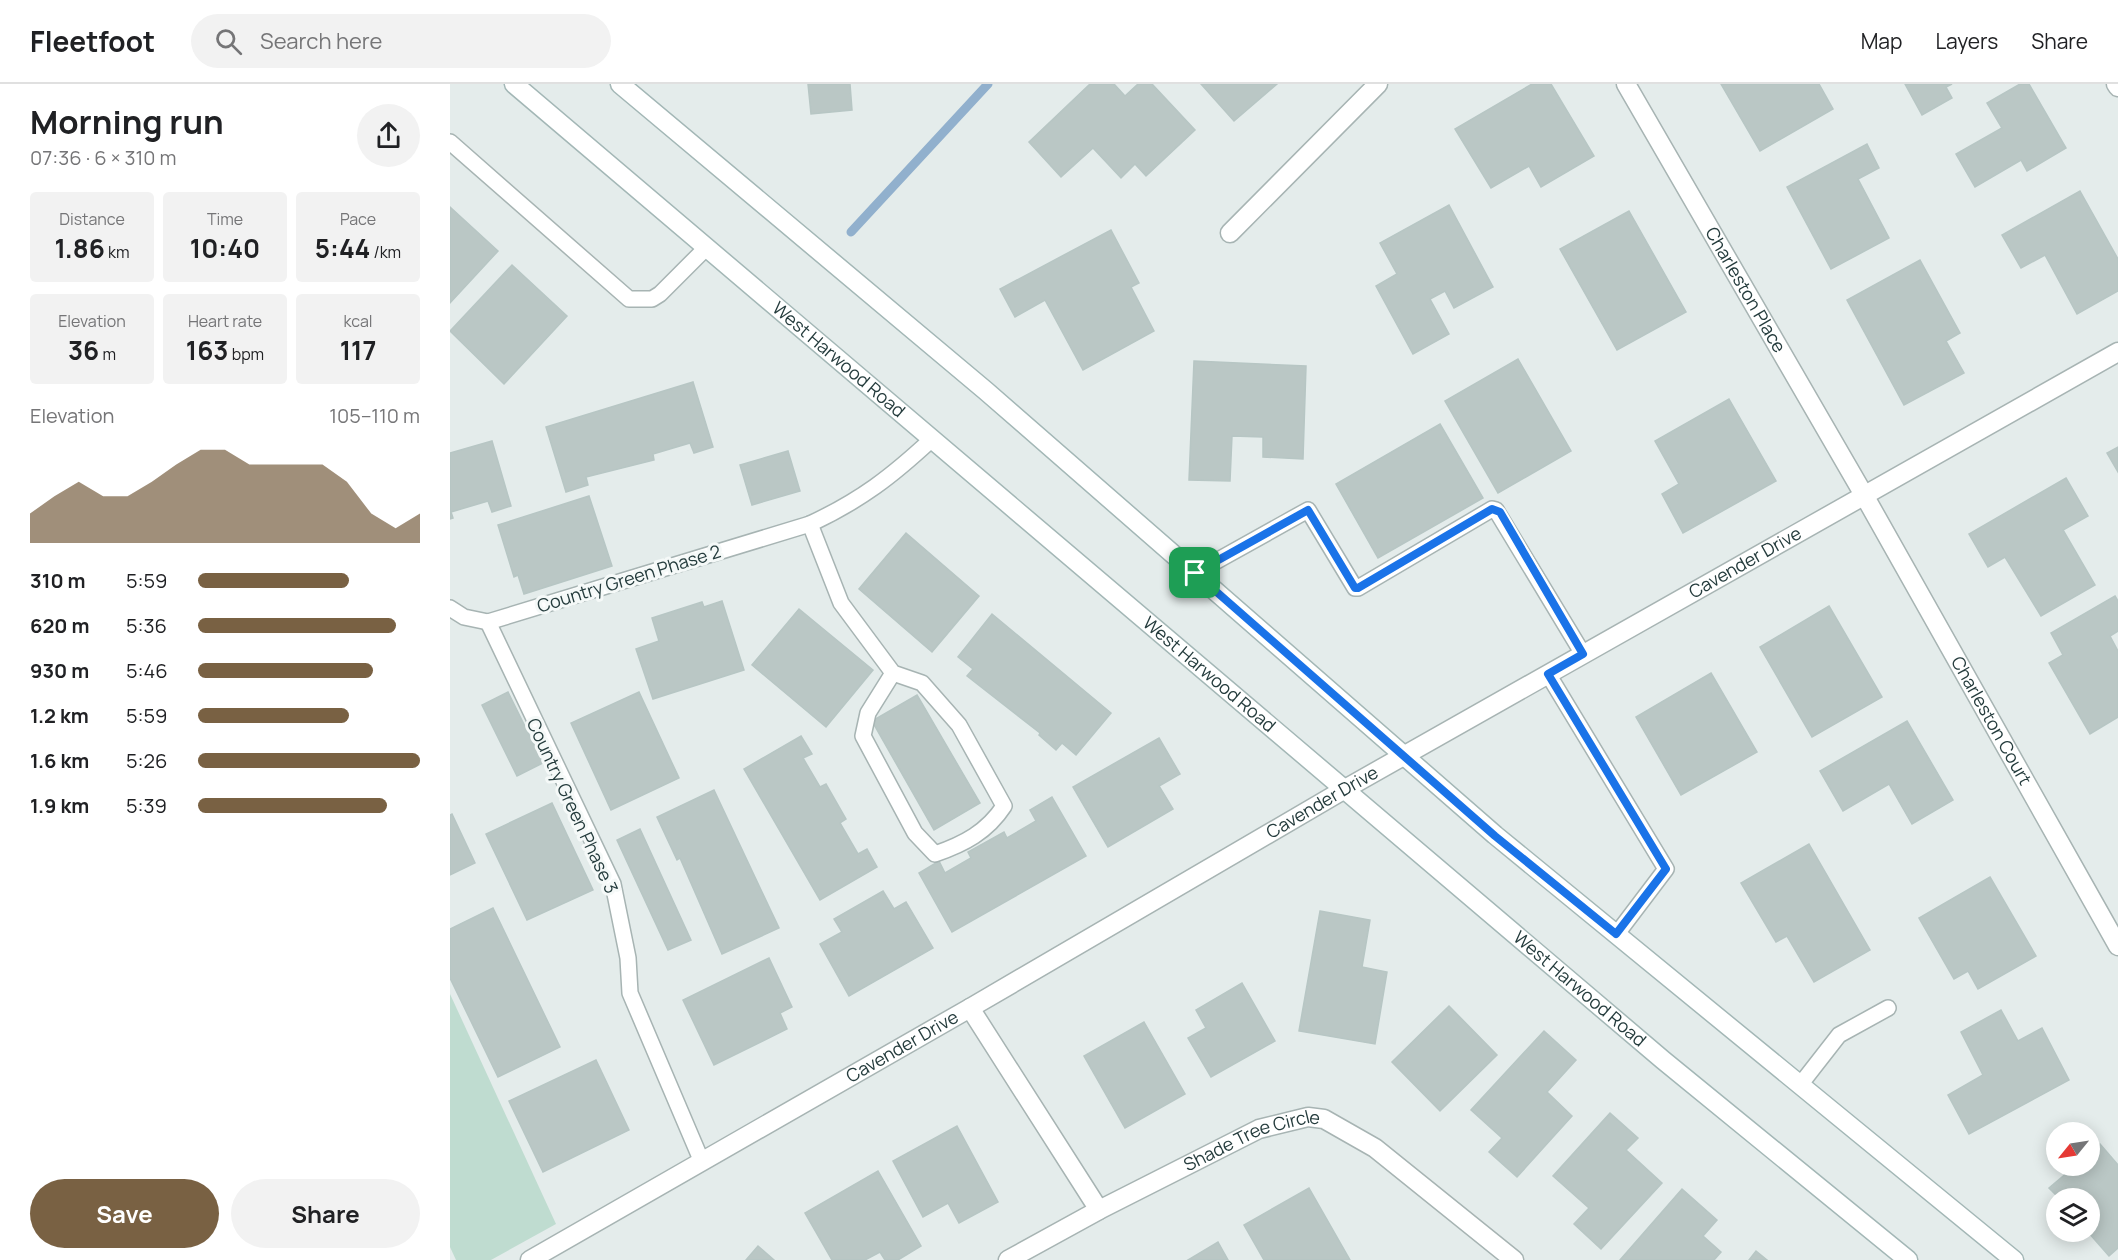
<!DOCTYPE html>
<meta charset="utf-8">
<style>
body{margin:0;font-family:Manrope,sans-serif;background:#f2f2f2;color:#202124;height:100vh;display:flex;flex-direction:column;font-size:22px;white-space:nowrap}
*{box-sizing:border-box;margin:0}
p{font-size:20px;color:#757577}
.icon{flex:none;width:33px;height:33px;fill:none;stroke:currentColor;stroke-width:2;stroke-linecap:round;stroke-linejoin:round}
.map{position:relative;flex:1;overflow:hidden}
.panel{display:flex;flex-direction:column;background:#fff;width:450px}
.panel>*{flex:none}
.needle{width:39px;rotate:240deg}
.buttons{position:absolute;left:1596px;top:1038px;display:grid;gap:12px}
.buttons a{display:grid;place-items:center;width:54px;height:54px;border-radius:50%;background:#fff;box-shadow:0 3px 15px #0003;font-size:30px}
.pin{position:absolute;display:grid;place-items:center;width:51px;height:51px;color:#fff;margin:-26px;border-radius:12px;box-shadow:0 3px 9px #0006}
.round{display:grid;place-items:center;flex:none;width:63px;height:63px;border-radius:32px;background:#f2f2f2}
.overview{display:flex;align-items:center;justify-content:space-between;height:102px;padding:0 30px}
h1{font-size:33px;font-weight:700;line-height:45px}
.stats{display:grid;grid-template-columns:repeat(3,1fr);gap:9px;height:102px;padding:6px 30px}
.stats div{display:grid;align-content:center;border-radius:6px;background:#f2f2f2;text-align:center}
.stats b{font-size:26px;font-weight:700}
.stats small{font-size:16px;font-weight:400}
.stats p{font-size:16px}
.chart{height:168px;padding:12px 30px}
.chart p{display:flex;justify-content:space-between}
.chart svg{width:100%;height:108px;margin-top:6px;fill:#796143;opacity:.7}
.cta{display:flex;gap:12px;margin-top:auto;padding:12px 30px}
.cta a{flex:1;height:69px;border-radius:36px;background:#796143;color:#fff;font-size:24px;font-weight:700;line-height:69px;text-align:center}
.cta a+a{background:#f2f2f2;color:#202124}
ul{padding:0 30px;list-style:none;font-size:20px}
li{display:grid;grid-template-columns:96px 72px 1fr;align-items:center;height:45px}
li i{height:15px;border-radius:8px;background:#796143}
header{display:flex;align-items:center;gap:36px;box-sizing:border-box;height:84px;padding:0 30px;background:#fff;border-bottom:2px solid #e0e0e0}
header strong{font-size:28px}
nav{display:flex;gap:33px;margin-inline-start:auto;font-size:21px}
.search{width:420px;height:54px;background:#f2f2f2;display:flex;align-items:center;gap:15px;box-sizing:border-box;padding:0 21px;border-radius:33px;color:#757577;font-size:22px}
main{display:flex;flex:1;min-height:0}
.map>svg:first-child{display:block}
.green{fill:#bfdcd0}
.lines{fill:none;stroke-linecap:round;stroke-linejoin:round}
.stream{stroke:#91b0cd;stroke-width:9}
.building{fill:#bac7c5;stroke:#b7c6c4;stroke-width:1.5}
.service-casing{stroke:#a7b4b3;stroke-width:18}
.minor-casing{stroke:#a7b4b3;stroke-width:21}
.secondary-casing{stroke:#a3b7b6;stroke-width:21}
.service{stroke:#fff;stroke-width:15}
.minor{stroke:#fff;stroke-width:18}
.secondary{stroke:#fff;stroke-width:18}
.route-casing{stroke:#fff;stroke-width:12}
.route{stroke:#1a73e8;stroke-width:8}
.labels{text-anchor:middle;stroke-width:6;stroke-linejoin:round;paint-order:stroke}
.street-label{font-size:18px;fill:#253c3d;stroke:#f5f9f8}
</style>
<header>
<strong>Fleetfoot</strong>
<div class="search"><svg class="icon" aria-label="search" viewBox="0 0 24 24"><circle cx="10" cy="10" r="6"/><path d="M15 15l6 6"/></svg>Search here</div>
<nav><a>Map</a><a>Layers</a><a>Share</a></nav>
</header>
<main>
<section class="panel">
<div class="overview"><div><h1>Morning run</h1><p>07:36 · 6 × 310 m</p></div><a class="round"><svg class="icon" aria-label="share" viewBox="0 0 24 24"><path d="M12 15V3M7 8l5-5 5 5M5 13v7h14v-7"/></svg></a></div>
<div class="stats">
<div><p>Distance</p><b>1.86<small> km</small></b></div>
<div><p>Time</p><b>10:40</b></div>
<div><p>Pace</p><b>5:44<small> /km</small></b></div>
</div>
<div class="stats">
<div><p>Elevation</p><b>36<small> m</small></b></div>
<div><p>Heart rate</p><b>163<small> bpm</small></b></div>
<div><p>kcal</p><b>117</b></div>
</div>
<div class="chart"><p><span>Elevation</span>105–110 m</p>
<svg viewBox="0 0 160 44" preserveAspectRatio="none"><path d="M0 44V32L10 25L20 19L30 25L40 25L50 19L60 12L70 6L80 6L90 12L100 12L110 12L120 12L130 19L140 32L150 38L160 32V44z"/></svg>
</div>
<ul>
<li><b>310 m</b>5:59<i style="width:68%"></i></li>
<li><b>620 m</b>5:36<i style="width:89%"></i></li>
<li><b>930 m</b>5:46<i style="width:79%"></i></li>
<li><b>1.2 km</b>5:59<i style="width:68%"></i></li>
<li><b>1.6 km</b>5:26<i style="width:100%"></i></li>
<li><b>1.9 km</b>5:39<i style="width:85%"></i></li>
</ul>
<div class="cta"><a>Save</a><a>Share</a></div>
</section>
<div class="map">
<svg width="1668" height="1176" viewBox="0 0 1668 1176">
<rect width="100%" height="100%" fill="#e4eceb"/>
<path class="green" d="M0,910L106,1140L41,1176H6L0,1163Z"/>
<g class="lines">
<path class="stream" d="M401,148L538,0"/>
</g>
<g class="building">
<path d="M358,0H400L402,26L361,30Z"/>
<path d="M640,0H664L675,12L688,0H702L745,46L696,92L685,80L671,94L643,64L611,93L579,58Z"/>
<path d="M751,0H827L784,37Z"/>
<path d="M1082,0H1101L1144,72L1091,103L1079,82L1041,104L1005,45Z"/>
<path d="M1271,0H1369L1383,25L1310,67Z"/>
<path d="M1455,0H1502L1496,3L1502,14L1472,31Z"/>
<path d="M1570,0H1579L1616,64L1577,87L1571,76L1525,103L1506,70L1552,44L1537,19Z"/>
<path d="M1417,60L1429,84L1408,95L1439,154L1381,185L1337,103Z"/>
<path d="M1630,107L1668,175V207L1627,230L1595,171L1571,184L1552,151Z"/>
<path d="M999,121L1043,203L1004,224L995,207L980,215L999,250L963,270L926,202L947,190L930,159Z"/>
<path d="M0,123L48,167L0,219Z"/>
<path d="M1179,127L1236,228L1167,266L1110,165Z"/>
<path d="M661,146L689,199L681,203L704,247L633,286L595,216L565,233L550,205Z"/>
<path d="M1470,176L1510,249L1496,257L1514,289L1454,321L1397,216Z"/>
<path d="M62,181L117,232L54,300L0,247Z"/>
<path d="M1068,275L1121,367L1048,409L995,317Z"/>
<path d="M744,277L856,282L853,375L813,373V353L782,352L780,397L739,396Z"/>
<path d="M243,298L263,363L244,369L240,359L203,370L204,376L136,393L138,401L116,408L96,343Z"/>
<path d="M1279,315L1326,397L1233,449L1212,410L1229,400L1205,357Z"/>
<path d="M990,340L1033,414L928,474L886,400Z"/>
<path d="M42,357L61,422L42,428L38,417L1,428L3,434L0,435V369Z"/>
<path d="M1668,363V388L1657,369Z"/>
<path d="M338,367L350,407L302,421L290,381Z"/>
<path d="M1616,394L1638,432L1613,446L1645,501L1591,532L1555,473L1538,483L1519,450Z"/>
<path d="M139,412L162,482L74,510L68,491L64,493L48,441Z"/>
<path d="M456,449L529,512L482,568L409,505Z"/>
<path d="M1665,512L1668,517V547L1660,552L1668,567V633L1640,650L1599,579L1613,571L1601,549Z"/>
<path d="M272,517L294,586L203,615L186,565L209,557L202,534L252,518L254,523Z"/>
<path d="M1379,522L1432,613L1362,653L1310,563Z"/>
<path d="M349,525L423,586L376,643L302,581Z"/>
<path d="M542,530L661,629L626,671L612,659L606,666L589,651L590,649L517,592L523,585L508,573Z"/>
<path d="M1261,589L1307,668L1231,711L1186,633Z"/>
<path d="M58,608L93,679L67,692L32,621Z"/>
<path d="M189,608L229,694L161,726L121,639Z"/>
<path d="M467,611L530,719L484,746L422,637Z"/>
<path d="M1457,637L1503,716L1462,740L1439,700L1393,727L1370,687Z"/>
<path d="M351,652L362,670L353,674L370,703L376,700L396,735L390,739L408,770L417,765L427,783L370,816L294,685Z"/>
<path d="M709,654L730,690L709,702L723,725L658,763L623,703Z"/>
<path d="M264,706L329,844L272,870L230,774L227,776L207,733Z"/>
<path d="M602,713L636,772L502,848L469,789L489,777L495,789L521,774L518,768L554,748L557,754L586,737L580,726Z"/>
<path d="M102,719L143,806L77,836L36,750Z"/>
<path d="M2,730L25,779L0,791V731Z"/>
<path d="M190,745L241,856L218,866L167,756Z"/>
<path d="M1359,760L1420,866L1364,898L1337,852L1326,858L1291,799Z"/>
<path d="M1540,793L1586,872L1528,905L1518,887L1504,895L1469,834Z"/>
<path d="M433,807L444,825L456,818L483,864L399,912L370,860L392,848L384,835Z"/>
<path d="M43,824L110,963L48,993L0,894V845Z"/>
<path d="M870,827L920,836L912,883L937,888L925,960L849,947Z"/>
<path d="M319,874L342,923L330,929L337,945L264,981L233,916Z"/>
<path d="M792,899L825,957L761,993L738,954L756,944L746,926Z"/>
<path d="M999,922L1047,971L990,1027L942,978Z"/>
<path d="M1551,926L1568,957L1592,944L1619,996L1519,1050L1498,1011L1533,991L1511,948Z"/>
<path d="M694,938L735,1010L675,1044L634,972Z"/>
<path d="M1094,947L1126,976L1097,1008L1122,1032L1067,1093L1039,1068L1052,1054L1021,1026Z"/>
<path d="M146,976L179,1046L93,1088L59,1017Z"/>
<path d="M1160,1029L1188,1054L1176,1066L1212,1099L1151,1165L1124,1140L1139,1124L1103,1092Z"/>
<path d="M507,1042L548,1118L509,1139L498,1119L473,1133L443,1077Z"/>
<path d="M1650,1060L1668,1081V1164L1659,1172L1638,1148L1640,1114H1609L1599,1104L1625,1082H1640V1069Z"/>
<path d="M428,1087L471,1162L448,1176H435L430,1168L415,1176H382L355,1129Z"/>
<path d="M859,1104L900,1176H814L794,1141Z"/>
<path d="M1232,1105L1267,1136L1253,1152L1271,1168L1264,1176H1170Z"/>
<path d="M768,1158L778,1176H738Z"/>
<path d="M308,1162L324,1176H296Z"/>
<path d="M1306,1167L1317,1176H1299Z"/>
</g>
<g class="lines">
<defs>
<g id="service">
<path d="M0,58L179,215H202L210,210L256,164"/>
<path d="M360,440L391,519L443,589L472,599L509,641L554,722C537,748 514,760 485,770L465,749L413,652L418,629L443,589"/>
<path d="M745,489L858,426L905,504H908L1042,425L1046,426L1133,570"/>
<path d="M0,524L14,533L38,538L360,440C411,416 441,393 482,355"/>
<path d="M38,538L163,800L178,874L180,909L252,1078"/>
<path d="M1098,590L1216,785L1166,851"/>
<path d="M1350,1001L1389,951L1438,924"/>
</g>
<g id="minor">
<path id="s1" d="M1176,0L1414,411L1668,862"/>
<path d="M1666,0L1668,3"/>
<path d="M780,149L928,0"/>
<path d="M520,924L649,1126"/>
<path id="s2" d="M80,1176L520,924L895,705L1668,268"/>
<path id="s3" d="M558,1176L649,1126L809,1045L858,1033L874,1035L925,1064L1064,1176"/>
</g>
<g id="secondary">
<path id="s4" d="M64,0L1213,976L1458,1176"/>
<path d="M170,0L536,307L1045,751L1564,1176"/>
</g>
</defs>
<use href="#service" class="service-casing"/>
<use href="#minor" class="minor-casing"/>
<use href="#secondary" class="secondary-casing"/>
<use href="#service" class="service"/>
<use href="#minor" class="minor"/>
<use href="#secondary" class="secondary"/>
</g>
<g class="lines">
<defs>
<path id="route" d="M1042,425L1050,428L1133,570L1098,590L1216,785L1166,850L1045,752L745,489L858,426L905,504H908Z"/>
</defs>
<use href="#route" class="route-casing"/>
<use href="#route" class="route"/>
</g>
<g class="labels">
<g class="street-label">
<text dy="6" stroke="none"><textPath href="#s1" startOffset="238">Charleston Place</textPath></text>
<text dy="6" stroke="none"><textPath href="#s4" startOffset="426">West Harwood Road</textPath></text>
<text dy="6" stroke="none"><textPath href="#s2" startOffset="1401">Cavender Drive</textPath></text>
<text transform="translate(179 495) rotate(-17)" y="6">Country Green Phase 2</text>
<text dy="6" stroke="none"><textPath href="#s4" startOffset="912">West Harwood Road</textPath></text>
<text dy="6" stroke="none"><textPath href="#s1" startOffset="734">Charleston Court</textPath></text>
<text dy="6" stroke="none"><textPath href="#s2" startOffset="915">Cavender Drive</textPath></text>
<text transform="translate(122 722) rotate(65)" y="6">Country Green Phase 3</text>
<text dy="6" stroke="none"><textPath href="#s4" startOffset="1398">West Harwood Road</textPath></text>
<text dy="6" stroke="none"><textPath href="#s2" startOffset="429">Cavender Drive</textPath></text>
<text dy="6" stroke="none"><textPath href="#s3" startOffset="273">Shade Tree Circle</textPath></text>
</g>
</g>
</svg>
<div class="buttons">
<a><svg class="needle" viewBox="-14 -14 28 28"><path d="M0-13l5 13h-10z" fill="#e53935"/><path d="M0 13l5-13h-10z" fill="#757577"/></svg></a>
<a><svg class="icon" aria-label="layers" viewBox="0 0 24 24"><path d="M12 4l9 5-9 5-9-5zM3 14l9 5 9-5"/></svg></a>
</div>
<div class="pin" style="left:745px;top:489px;background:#1e9e55"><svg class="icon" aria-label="arrive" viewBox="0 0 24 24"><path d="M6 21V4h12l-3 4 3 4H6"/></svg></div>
</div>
</main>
